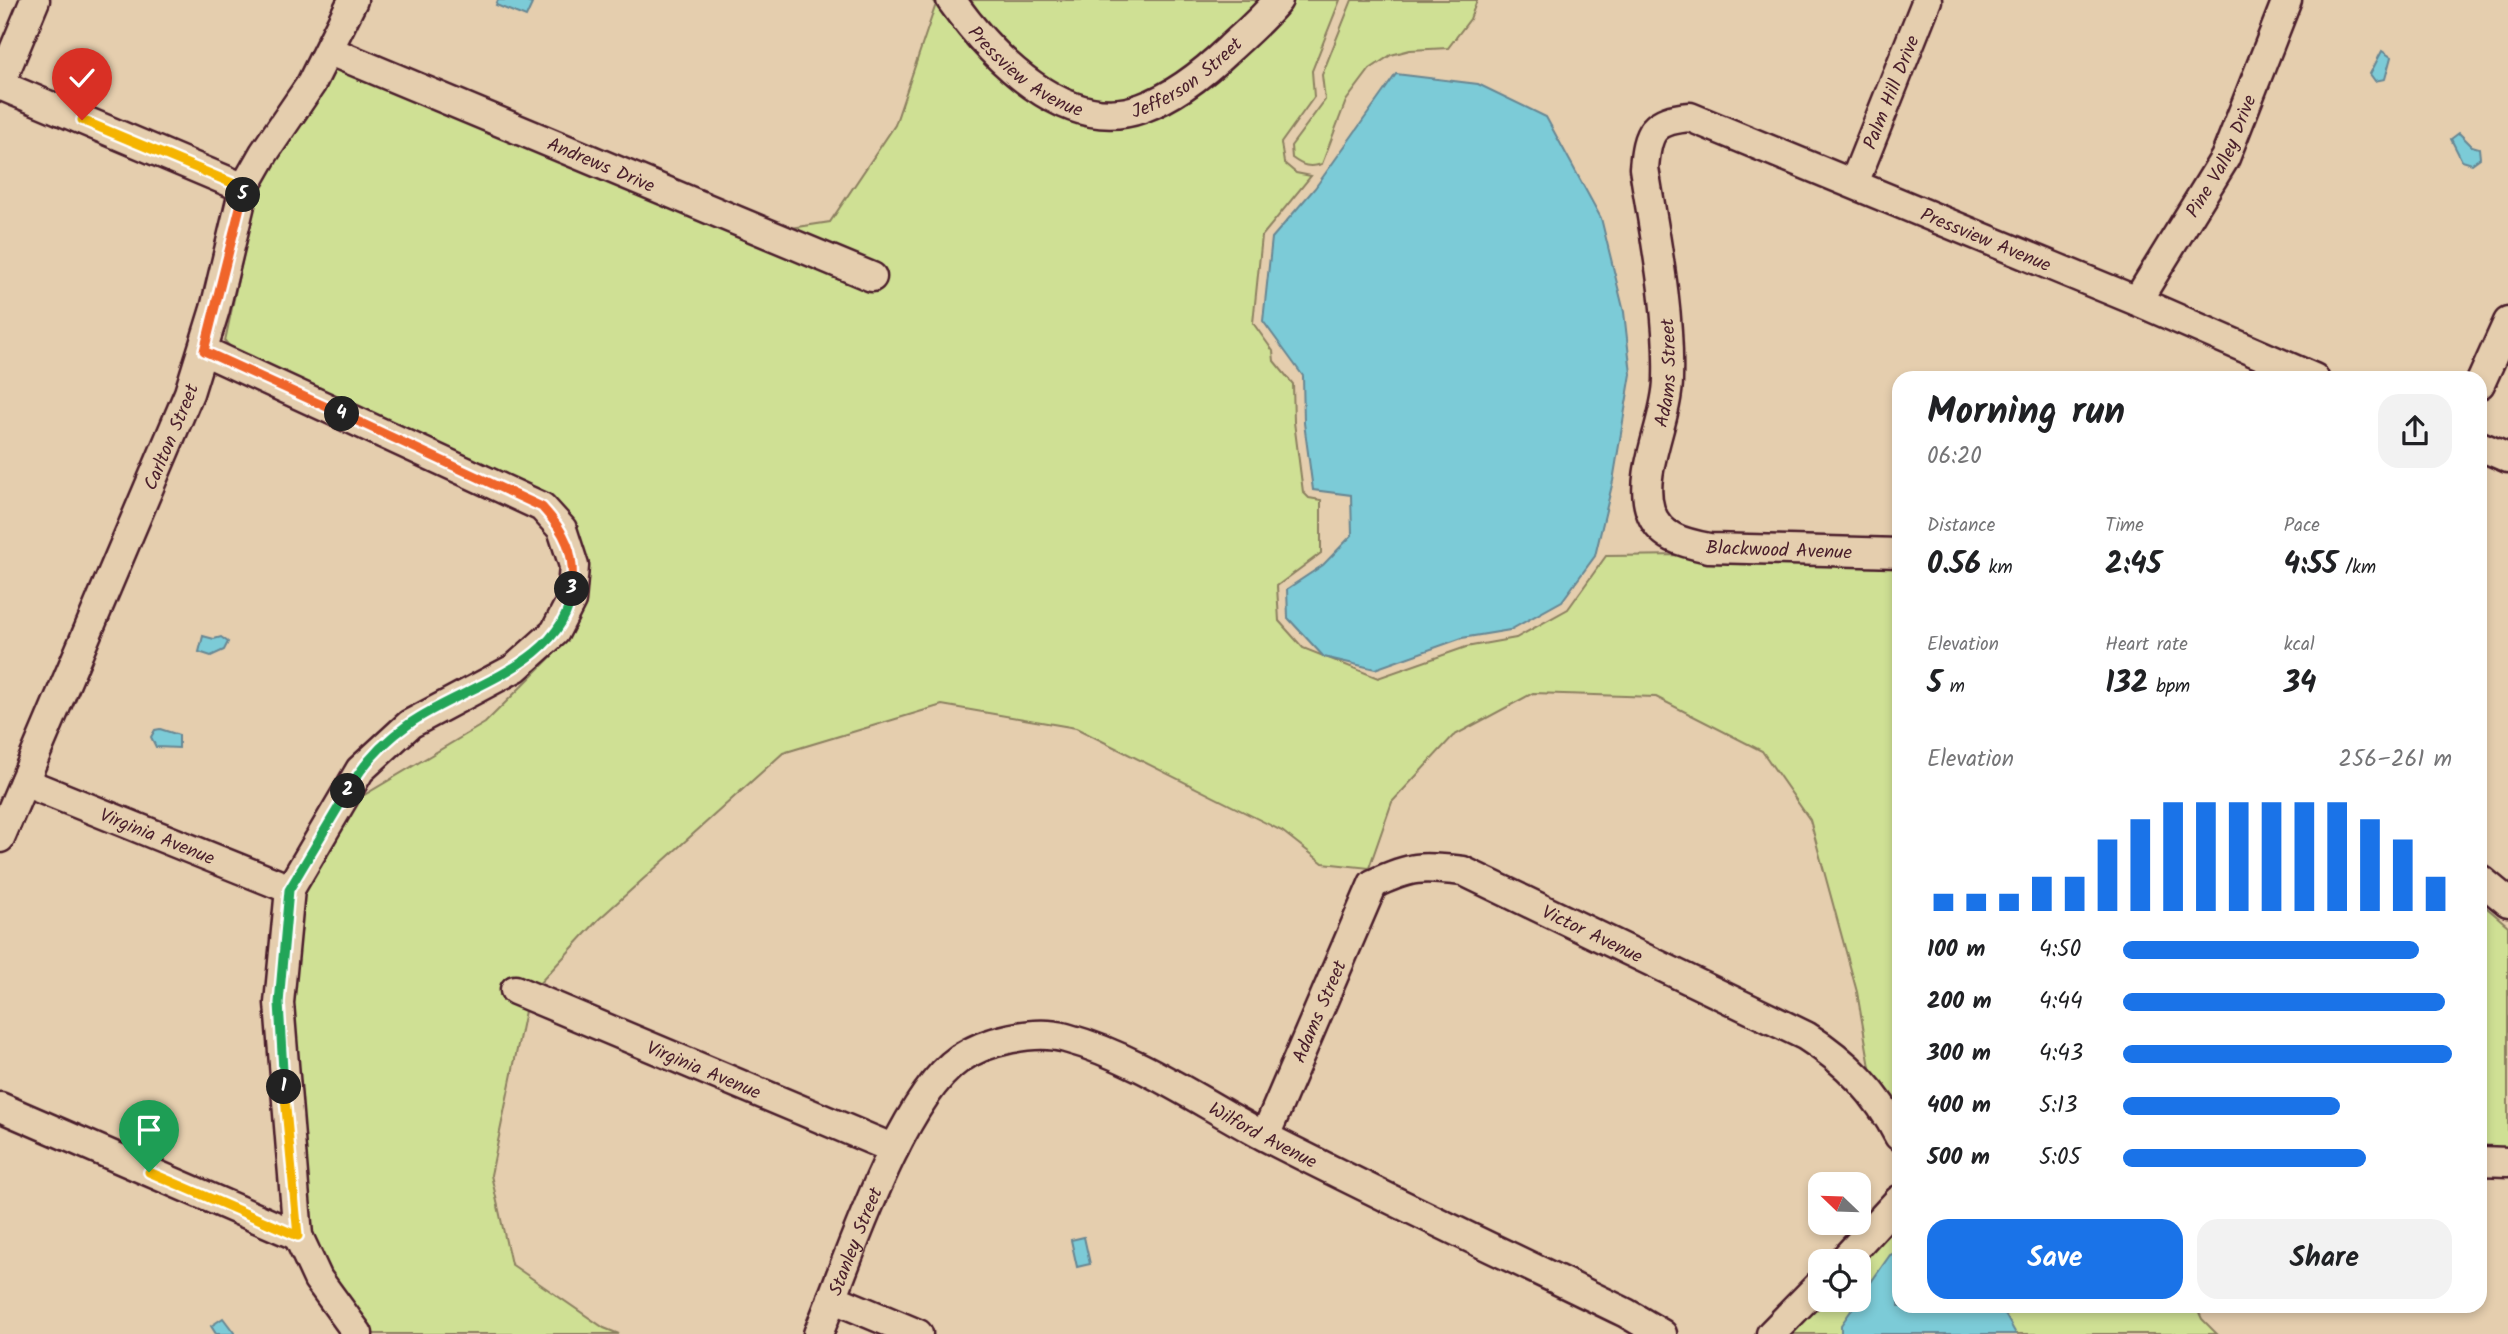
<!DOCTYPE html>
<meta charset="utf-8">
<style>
body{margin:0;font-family:Kalam,sans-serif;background:#f2f2f2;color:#202124;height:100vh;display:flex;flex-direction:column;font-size:26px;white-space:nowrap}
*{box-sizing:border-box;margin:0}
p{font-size:23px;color:#757577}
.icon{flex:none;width:38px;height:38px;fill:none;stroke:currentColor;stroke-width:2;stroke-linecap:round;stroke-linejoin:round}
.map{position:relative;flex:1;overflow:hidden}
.panel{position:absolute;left:1892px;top:371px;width:595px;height:942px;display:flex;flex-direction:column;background:#fff;border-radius:21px;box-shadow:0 4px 10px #0003}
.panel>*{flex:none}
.needle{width:46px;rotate:293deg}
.fabs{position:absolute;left:1808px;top:1172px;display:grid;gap:14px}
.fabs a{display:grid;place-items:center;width:63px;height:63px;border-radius:14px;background:#fff;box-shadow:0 4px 10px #0003;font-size:35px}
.pin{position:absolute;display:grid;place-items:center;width:60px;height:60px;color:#fff;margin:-72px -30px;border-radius:50% 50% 50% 0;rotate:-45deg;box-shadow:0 0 7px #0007}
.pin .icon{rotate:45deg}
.km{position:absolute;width:35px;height:35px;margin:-18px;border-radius:50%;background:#222;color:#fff;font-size:19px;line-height:35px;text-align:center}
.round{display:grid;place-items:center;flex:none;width:74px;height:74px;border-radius:21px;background:#f2f2f2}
.head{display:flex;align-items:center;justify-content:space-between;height:119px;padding:0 35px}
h1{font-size:38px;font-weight:700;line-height:52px}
.figures{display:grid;grid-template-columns:repeat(3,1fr);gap:10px;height:119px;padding:7px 35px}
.figures div{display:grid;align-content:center}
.figures b{font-size:30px;font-weight:700}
.figures small{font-size:19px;font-weight:400}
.figures p{font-size:19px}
.chart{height:196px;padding:14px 35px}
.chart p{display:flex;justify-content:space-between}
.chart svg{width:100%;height:126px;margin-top:7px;stroke:#1a73e8;stroke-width:6}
.cta{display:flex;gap:14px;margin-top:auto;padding:14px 35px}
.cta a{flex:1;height:80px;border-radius:21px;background:#1a73e8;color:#fff;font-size:28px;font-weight:700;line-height:80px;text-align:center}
.cta a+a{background:#f2f2f2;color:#202124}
ul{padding:0 35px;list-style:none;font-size:23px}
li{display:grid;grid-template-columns:112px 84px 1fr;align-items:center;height:52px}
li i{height:18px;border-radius:9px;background:#1a73e8}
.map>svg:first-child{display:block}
.green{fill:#cfe094;stroke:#8c8060;stroke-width:2}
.water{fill:#7bcbd7;stroke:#678692;stroke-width:2}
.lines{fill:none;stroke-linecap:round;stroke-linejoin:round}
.minor-casing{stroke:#4a1f2b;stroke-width:33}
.minor{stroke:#e5ceae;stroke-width:28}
.split-1-casing{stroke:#fff;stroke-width:14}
.split-2-casing{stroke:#fff;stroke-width:14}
.split-3-casing{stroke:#fff;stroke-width:14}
.split-4-casing{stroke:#fff;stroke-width:14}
.split-5-casing{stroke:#fff;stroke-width:14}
.split-6-casing{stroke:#fff;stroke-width:14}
.split-1{stroke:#f5b400;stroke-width:9}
.split-2{stroke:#22a559;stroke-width:9}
.split-3{stroke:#22a559;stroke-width:9}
.split-4{stroke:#f0652b;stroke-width:9}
.split-5{stroke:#f0652b;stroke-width:9}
.split-6{stroke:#f5b400;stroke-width:9}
.labels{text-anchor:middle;stroke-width:6;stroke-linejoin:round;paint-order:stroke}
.street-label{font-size:19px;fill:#4a1f2b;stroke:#e5ceae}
</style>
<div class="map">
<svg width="2508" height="1334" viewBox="0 0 2508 1334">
<rect width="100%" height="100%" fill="#e5ceae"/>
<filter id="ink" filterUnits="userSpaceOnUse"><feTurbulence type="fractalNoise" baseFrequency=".0143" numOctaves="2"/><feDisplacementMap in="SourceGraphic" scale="14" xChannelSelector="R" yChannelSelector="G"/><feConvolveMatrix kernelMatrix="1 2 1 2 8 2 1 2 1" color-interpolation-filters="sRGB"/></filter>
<g filter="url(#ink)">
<g class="green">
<path d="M933,0H937L968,43L1108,124L1279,18L1293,0H1340L1312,71L1314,97L1281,143L1284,163L1296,173L1311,176L1262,236L1253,323L1273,351L1274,361L1293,384L1294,422L1303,492L1309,498L1321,500V553L1277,586L1279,621L1303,648L1378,678L1466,647L1516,638L1568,609L1606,556L1686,555L1899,564V1111L1871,1073L1857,992L1810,820L1762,751L1656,697L1533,693L1453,736L1392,802L1369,868L1323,863L1282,831L1076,728L942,705L783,753L599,919L536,987L508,976L500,995L526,1006L491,1175L511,1264L604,1328L619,1334H371L340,1290L311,1236L313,1231L309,1229L291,1004L301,893L356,800L485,723L559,649L585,575L589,574L587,557L583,556L574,527L236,354L225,341L254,205L268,170L336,67L878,292L887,272L785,229L830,222L895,125L936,4Z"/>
<path d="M964,0H1263C1249,16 1231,29 1215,43C1191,64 1167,90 1136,98C1068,117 1000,50 964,0Z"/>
<path d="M1352,0H1477L1470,19L1448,48L1410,50L1391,55L1370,69L1346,101L1322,164C1309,168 1303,166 1292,158L1291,146L1325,100L1322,75Z"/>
<path d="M2480,902L2508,926V1147L2480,1150Z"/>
<path d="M1899,1220V1306H2196L2202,1319L2217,1334H1788L1821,1300H1858V1262Z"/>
</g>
<g class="water">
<path d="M498,0H523L532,4L526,17L496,5Z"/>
<path d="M2382,51L2391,57L2385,79L2375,81L2370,74Z"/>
<path d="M1396,74L1478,84L1546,117L1601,218L1624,312L1631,374L1613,481L1595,556L1562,601L1510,630L1462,638L1375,669L1324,657L1288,618L1287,589L1323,565L1352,535L1351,495L1313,490L1304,423L1303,376L1263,321L1272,238L1315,188Z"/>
<path d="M2459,133L2472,146L2479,148L2480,158L2472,164L2462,161L2451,139Z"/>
<path d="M203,636L214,639L221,637L228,642L224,650L211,656L199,652Z"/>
<path d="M160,729L179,735V748L156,747L151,737L155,730Z"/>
<path d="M1084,1237L1090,1264L1077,1267L1071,1240Z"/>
<path d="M1899,1251V1306H1996L2006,1316L2016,1334H1841V1325L1890,1255Z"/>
<path d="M223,1318L235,1334H216L211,1326Z"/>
</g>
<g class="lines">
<defs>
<g id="minor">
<path id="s1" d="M951,0C990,55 1066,136 1142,108C1175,96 1204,73 1229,49C1246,33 1264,18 1278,0"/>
<path id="s2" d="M330,51L872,277"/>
<path d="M0,84L35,0"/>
<path d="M0,85L244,188"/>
<path id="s3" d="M1854,183L1927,0"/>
<path id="s4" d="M2137,301L2225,158L2287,0"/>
<path d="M204,351L542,507L562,529L574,566L571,601L555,632L515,668L410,724L360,770L290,889L279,1003L298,1236L318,1279L358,1334"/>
<path d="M2480,384L2508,322"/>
<path d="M2480,446L2508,458"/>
<path id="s5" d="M1899,553L1709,548C1684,543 1659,538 1650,510C1638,472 1668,419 1668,379C1670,308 1655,238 1644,168C1647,132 1652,120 1690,117L2137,301L2314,378"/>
<path id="s6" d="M24,782L290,889"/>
<path id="s7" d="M0,838L189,393L215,309L244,188L264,153L311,84L353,0"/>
<path d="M2480,879L2508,902"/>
<path id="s8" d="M515,990L894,1149"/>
<path d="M0,1107L298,1236"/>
<path id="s9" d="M1265,1136L1373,884C1411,866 1421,866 1463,871L1806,1036C1847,1062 1877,1093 1899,1136"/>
<path d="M2480,1161L2508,1162"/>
<path d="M1842,1262L1899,1200"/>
<path d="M832,1298L918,1334"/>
<path id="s10" d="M818,1334C847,1264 899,1101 959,1059C985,1041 1035,1029 1066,1038C1136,1057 1200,1102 1264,1136C1383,1197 1505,1254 1626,1313L1662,1334"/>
<path d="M1771,1334L1820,1284"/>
</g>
</defs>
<use href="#minor" class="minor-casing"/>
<use href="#minor" class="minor"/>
</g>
</g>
<g class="lines" filter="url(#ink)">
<defs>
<path id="split-1" d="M149,1172L298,1236L284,1087"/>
<path id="split-2" d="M284,1087L279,1003L289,890L348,791"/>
<path id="split-3" d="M348,791C362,765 385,741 409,724C460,687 566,665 572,589"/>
<path id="split-4" d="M342,414L542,507C566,533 575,552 572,589"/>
<path id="split-5" d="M243,195L204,351L342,414"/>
<path id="split-6" d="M82,120L244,188L243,195"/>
</defs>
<use href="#split-1" class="split-1-casing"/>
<use href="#split-2" class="split-2-casing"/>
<use href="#split-3" class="split-3-casing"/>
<use href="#split-4" class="split-4-casing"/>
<use href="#split-5" class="split-5-casing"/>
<use href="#split-6" class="split-6-casing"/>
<use href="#split-1" class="split-1"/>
<use href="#split-2" class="split-2"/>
<use href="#split-3" class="split-3"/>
<use href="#split-4" class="split-4"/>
<use href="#split-5" class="split-5"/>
<use href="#split-6" class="split-6"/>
</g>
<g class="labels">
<g class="street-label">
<text dy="7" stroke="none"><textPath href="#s1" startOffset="105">Pressview Avenue</textPath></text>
<text dy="7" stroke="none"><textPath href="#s1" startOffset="289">Jefferson Street</textPath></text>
<text dy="7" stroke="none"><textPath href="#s3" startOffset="98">Palm Hill Drive</textPath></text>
<text dy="7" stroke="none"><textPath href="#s4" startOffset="168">Pine Valley Drive</textPath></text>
<text dy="7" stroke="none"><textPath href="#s2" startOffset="294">Andrews Drive</textPath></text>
<text dy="7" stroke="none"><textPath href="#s5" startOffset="1010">Pressview Avenue</textPath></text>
<text dy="7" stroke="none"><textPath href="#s5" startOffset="404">Adams Street</textPath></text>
<text dy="7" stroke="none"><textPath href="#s7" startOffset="436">Carlton Street</textPath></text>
<text transform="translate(1779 549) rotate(2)" y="7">Blackwood Avenue</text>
<text dy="7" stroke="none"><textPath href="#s6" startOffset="144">Virginia Avenue</textPath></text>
<text dy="7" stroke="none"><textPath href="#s9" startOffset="511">Victor Avenue</textPath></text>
<text dy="7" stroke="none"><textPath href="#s9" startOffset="136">Adams Street</textPath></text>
<text dy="7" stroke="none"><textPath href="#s8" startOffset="205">Virginia Avenue</textPath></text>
<text dy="7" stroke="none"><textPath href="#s10" startOffset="644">Wilford Avenue</textPath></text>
<text dy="7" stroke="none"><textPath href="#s10" startOffset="100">Stanley Street</textPath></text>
</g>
</g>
</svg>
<div class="fabs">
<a><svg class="needle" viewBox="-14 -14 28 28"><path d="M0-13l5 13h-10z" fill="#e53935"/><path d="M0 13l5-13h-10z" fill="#757577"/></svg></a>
<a><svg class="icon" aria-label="locate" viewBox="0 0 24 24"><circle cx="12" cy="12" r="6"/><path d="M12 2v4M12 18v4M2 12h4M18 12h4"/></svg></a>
</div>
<div class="pin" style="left:149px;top:1172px;background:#1e9e55"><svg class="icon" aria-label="arrive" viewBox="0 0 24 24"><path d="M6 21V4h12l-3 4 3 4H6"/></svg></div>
<div class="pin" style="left:82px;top:120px;background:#d93025"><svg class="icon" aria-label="check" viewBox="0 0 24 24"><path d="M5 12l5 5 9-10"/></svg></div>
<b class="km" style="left:284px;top:1087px">1</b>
<b class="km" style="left:348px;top:791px">2</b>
<b class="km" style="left:572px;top:589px">3</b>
<b class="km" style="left:342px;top:414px">4</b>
<b class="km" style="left:243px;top:195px">5</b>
<section class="panel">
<div class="head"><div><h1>Morning run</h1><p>06:20</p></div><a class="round"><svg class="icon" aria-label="share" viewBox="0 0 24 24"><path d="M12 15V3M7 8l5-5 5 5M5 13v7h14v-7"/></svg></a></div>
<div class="figures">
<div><p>Distance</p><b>0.56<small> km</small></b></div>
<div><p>Time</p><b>2:45</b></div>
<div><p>Pace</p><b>4:55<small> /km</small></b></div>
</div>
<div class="figures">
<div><p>Elevation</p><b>5<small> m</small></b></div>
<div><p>Heart rate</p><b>132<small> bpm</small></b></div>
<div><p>kcal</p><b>34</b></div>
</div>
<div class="chart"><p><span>Elevation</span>256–261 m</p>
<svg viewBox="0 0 160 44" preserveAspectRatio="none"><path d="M5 44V38M15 44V38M25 44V38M35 44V32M45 44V32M55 44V19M65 44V12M75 44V6M85 44V6M95 44V6M105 44V6M115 44V6M125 44V6M135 44V12M145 44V19M155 44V32"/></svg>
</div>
<ul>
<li><b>100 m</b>4:50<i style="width:90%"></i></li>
<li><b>200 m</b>4:44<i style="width:98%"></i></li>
<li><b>300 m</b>4:43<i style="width:100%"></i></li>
<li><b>400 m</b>5:13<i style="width:66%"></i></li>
<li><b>500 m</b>5:05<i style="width:74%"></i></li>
</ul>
<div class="cta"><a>Save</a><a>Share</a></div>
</section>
</div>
